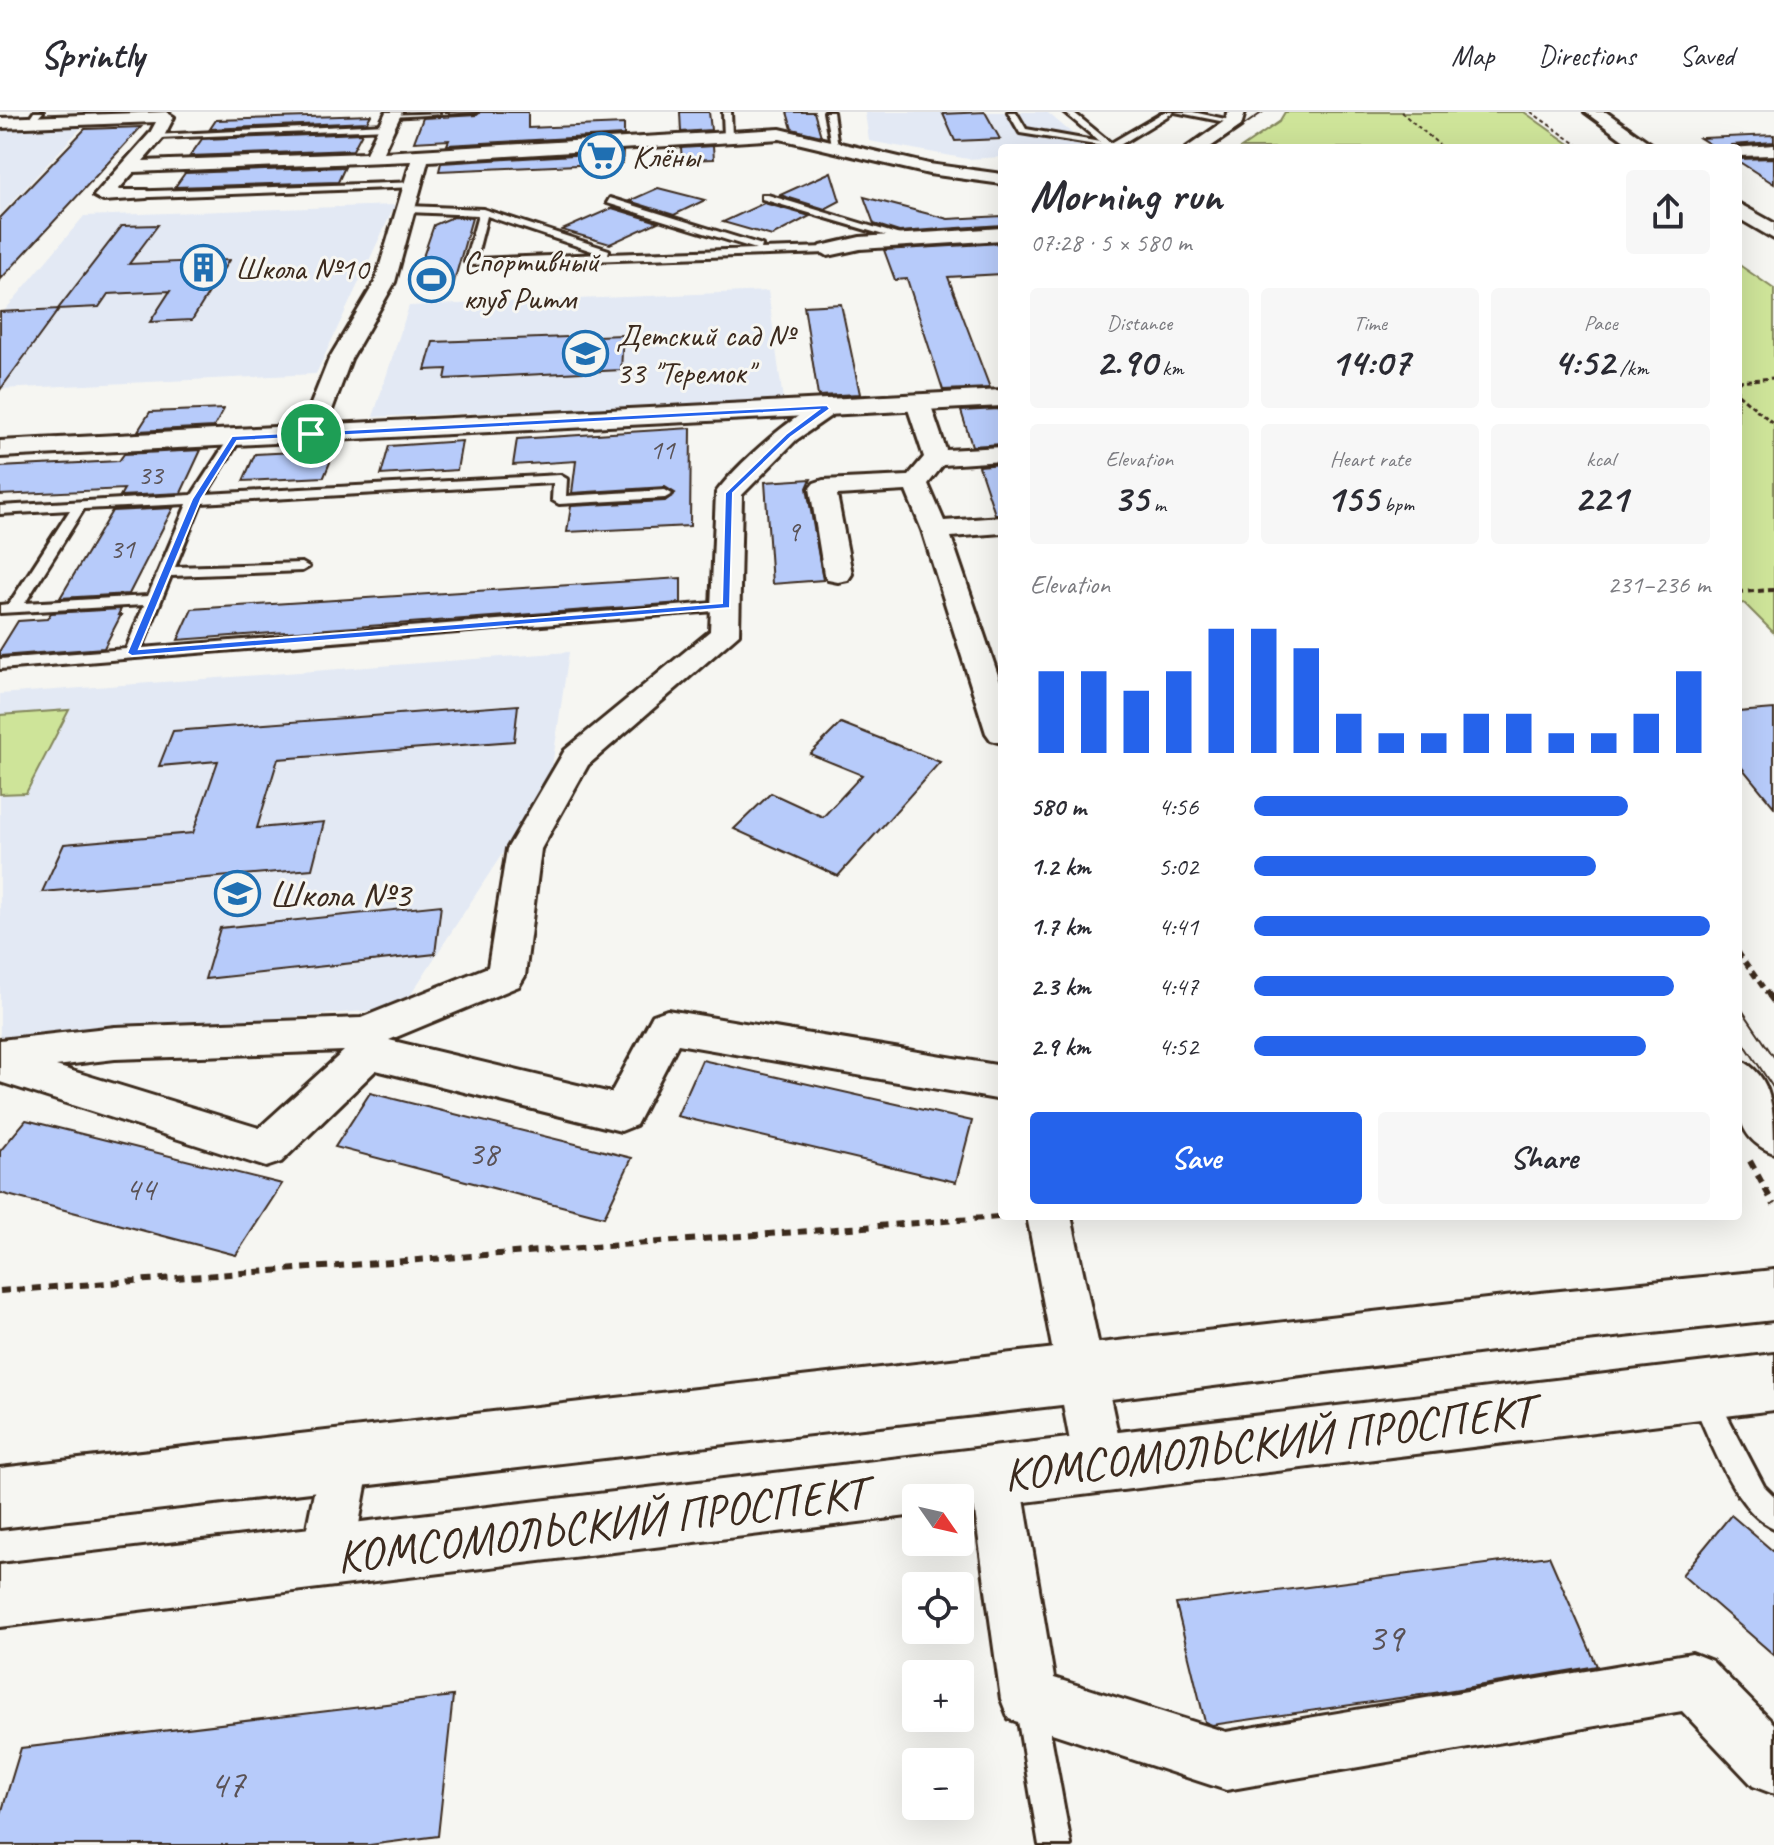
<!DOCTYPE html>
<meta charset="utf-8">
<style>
body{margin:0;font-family:Caveat,sans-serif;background:#f7f7f7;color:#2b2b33;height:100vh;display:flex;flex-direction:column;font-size:30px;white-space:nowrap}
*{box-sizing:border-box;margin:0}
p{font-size:26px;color:#7c7c81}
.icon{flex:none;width:44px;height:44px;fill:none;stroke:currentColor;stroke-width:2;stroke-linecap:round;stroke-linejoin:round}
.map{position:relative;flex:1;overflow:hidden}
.details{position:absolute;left:998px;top:32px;width:744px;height:1076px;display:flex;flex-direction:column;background:#fff;border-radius:8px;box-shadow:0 8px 32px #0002}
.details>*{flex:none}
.needle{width:52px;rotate:124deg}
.buttons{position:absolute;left:902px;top:1372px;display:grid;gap:16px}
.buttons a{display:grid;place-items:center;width:72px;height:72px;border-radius:8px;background:#fff;box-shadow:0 8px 32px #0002;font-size:40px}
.pin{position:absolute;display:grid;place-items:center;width:68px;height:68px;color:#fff;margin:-34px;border:4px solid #fff;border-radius:50%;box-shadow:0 2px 8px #0007}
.round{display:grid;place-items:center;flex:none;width:84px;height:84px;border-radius:8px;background:#f7f7f7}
.overview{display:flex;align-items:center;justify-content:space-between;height:136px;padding:0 32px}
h1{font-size:44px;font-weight:800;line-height:60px}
.metrics{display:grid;grid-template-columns:repeat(3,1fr);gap:12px;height:136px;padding:8px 32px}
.metrics div{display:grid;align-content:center;border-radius:8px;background:#f7f7f7;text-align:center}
.metrics b{font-size:40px;font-weight:800}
.metrics small{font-size:22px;font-weight:400}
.metrics p{font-size:22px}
.chart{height:224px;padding:16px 32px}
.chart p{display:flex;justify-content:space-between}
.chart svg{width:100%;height:144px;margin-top:8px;stroke:#2563eb;stroke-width:6}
.cta{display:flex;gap:16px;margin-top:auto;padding:16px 32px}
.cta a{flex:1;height:92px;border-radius:8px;background:#2563eb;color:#fff;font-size:32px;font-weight:800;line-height:92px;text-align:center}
.cta a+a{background:#f7f7f7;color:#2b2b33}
ul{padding:0 32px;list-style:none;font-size:26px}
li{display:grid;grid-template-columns:128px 96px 1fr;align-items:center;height:60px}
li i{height:20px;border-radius:10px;background:#2563eb}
header{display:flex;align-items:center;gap:48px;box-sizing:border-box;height:112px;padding:0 40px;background:#fff;border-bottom:2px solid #e1e1e2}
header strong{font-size:38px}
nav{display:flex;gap:44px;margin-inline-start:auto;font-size:28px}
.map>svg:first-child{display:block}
.built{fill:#e3e9f4}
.green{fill:#cee499;stroke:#84875c;stroke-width:2}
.building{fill:#b7cbfa;stroke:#3b2a1e;stroke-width:2}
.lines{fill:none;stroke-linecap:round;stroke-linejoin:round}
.service-casing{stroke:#3b2a1e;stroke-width:6}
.minor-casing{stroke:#3b2a1e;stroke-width:6}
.tertiary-casing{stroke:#3b2a1e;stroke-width:6}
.secondary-casing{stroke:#3b2a1e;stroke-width:6}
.path-far4{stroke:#3b2a1e;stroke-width:2;stroke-dasharray:4 3;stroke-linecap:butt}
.path-far3{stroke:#3b2a1e;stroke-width:3;stroke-dasharray:5 3;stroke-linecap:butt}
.path-far2{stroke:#3b2a1e;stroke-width:4;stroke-dasharray:6 4;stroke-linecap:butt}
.path-far1{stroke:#3b2a1e;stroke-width:5;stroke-dasharray:7 5;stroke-linecap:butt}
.path{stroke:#3b2a1e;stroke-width:6;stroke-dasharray:9 7;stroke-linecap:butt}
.service{fill:#f6f6f2;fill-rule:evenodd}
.minor{fill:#f6f6f2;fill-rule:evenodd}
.tertiary{fill:#f6f6f2;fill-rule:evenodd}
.secondary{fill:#f6f6f2;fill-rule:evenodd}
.tram{stroke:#3b2a1e;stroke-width:2}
.route{fill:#2563eb;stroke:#fff;stroke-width:2;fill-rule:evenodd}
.labels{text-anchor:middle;stroke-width:6;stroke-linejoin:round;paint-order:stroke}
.far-number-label{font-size:28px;fill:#5a5255}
.far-poi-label{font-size:32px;fill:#3b2a1e;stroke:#f6f6f2;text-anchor:start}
.number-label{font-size:34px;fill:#5a5255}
.poi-label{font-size:38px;fill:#3b2a1e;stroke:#f6f6f2;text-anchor:start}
.near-number-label{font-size:40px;fill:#5a5255}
.near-street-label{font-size:46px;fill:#3b2a1e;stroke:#f6f6f2}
</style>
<header>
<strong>Sprintly</strong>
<nav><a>Map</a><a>Directions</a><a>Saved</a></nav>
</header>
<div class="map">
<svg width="1774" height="1733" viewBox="0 0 1774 1733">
<rect width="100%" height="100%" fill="#f6f6f2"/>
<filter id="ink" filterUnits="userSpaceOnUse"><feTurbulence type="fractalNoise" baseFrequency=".0125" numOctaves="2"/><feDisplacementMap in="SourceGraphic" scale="16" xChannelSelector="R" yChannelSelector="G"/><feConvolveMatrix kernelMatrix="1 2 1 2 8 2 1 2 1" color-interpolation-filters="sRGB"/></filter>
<g filter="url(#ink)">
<g class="built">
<path d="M865,0H1047L1089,36H1002V45L968,47L869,29Z"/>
<path d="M83,14L0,103V16Z"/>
<path d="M395,93L316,262L0,277V204L84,104Z"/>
<path d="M768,179L783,288L373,305L409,194Z"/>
<path d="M569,540L550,668L402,896L0,929V582Z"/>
</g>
<g class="green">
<path d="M1285,0H1524L1575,36H1241L1279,10Z"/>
<path d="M1738,152L1774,177V521L1744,491L1738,492Z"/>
<path d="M69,598L26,681L0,682V603Z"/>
</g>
<g class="building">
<path d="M480,0H528V16L624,12V23L447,33L449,28L414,30L423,6L477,3Z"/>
<path d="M680,0H709L711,18L681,20Z"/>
<path d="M787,0H814L821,24L792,17Z"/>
<path d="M985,0L1000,27L955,29L943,2Z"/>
<path d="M371,3L367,10L210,17L216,8Z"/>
<path d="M141,15L0,168V106L85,17Z"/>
<path d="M362,21L353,38L190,44L202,27Z"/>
<path d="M1774,23V30L1732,33L1729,36H1716L1700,26Z"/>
<path d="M713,34L714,47L682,48L681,36Z"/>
<path d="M623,40L622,51L439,59L441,51Z"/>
<path d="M1774,46V72L1738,49V47Z"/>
<path d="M345,55L338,70L175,75L185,61Z"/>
<path d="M831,60L840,89L825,97L780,83Z"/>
<path d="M658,76L705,88L674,103L629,89Z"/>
<path d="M864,85L948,107L1002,104V113L899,120L874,112Z"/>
<path d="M764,91L810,104L772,124L723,110Z"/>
<path d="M612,96L658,110L610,132L562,118Z"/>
<path d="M453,105L472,106L452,177L416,165L434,113Z"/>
<path d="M158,113L129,152L229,148L192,208L150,210L170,179L108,182L99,195L58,197L122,114Z"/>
<path d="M1002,131V162L948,165L990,276L943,278L907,167L895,168L884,138Z"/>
<path d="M841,192L860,282L818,284L804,194Z"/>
<path d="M59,197L0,278V200Z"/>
<path d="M623,223L621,258L445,267L447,257L425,258L433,230Z"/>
<path d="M224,297L214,315L138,319L150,300Z"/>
<path d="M999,297L1002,306V332L972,334L961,299Z"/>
<path d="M691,316L690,414L567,420L571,394L665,389L675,381L665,375L572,381L576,349L513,353L517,327Z"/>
<path d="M462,329L457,358L381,363L389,334Z"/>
<path d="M201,338L181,381L120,384L124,377L0,383V355L119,349L124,342Z"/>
<path d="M335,338L324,365L243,369L255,342Z"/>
<path d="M1002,352V402H995L979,354Z"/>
<path d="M811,367L807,376L823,468L772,472L765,370Z"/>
<path d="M173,396L129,482L60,486L112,399Z"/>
<path d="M681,466V491L178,528L192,497Z"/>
<path d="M121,497L118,503H121L104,536L0,544V538L18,509L47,507L51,501Z"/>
<path d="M518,593L514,629L278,647L257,716L324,710L312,757L42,780L64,732L193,721L218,649L159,654L173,619Z"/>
<path d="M1774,597V695L1738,651V600Z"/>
<path d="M841,611L940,650L838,764L734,717L771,681L823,705L862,663L810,642Z"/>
<path d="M441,793L435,842L205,867L220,816Z"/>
<path d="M702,948L972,1009L956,1070L677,1004Z"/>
<path d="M370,981L632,1046L604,1105L335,1035Z"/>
<path d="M26,1008L282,1072L236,1143L0,1081V1039Z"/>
<path d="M1731,1403L1774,1440V1543L1682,1463Z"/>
<path d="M1549,1444L1597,1554L1441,1580L1212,1613L1205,1610L1176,1492Z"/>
<path d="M453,1584L438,1724L369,1733H0V1705L21,1636Z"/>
</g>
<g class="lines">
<defs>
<g id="service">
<path d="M34,0H43L32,12H26Z"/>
<path d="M477,0L391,5L387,3Z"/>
<path d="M723,0H731L732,25L728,28L724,25Z"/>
<path d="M825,0H833L838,35L831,33Z"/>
<path d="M1008,0H1016L1026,17L1100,30L1064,0H1073L1111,31L1164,0H1174L1115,36L1020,21Z"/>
<path d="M1175,0H1193L1239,10L1235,12Z"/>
<path d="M386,12L389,17L157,26L153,23Z"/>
<path d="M419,70L416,75L124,86L119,83L124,80Z"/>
<path d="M762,83H768L913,127L904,129L762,87Z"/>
<path d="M610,86L762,133L761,137L828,135L833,138L828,141L470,153L465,150L478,103L408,100L403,97L408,94L483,97L609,138L608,142L756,137L607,91ZM487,104L601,142H603L476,147Z"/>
<path d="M235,322L241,326L206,382L560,363L567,367L566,384L665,378L672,382L665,386L559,392L552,388L553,371L201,391L175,455L302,451L309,455L302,459L171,464L142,536L727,490L734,494L727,498L0,557V547L126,537L144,493L0,501V493L9,492L70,398L0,402V394L192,383L231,323ZM187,392L148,484L25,491L84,397Z"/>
<path d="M1702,1269L1711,1273L1764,1374L1774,1384V1416C1735,1400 1711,1328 1693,1291L1689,1282L1693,1273Z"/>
<path d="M1030,1576L1041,1580L1045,1591L1071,1733H1039L1015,1591L1019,1580Z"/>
</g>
<g id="minor">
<path d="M166,0L174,5L163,26L143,49L366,41L386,0H402L383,40L780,17L929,52L1002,62V72L929,62L780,27L428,49L395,170L351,247L323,322L319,327H303L299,322L329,247L375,170L411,49L134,60L118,78H147L150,82L147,86L103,89L94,84L150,21L156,10L0,16V6Z"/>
<path d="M1774,33V43L1738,44V36H1732Z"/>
<path d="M1002,116V128L860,137L828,144L818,138L821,134L860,125Z"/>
<path d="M918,284L926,286L930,291L946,338L1002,335V349L943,353L928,372L944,409L1002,405V421L951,425L1002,575V631L991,628L986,621L922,418L906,379L837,383L852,462L848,468L838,470L828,468L824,462L810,376L814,371L823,368L908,364L924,345L906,291L910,286Z"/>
<path d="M827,289L835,291L839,296L835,301L796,328L742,383L739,522L588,653L541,737L525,864L519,874L389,928L611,981L653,903L667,898L1002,954V988L678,932L636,1013L621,1019L376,958L281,1050L266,1055L0,970V928L115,915L361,906L488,855L507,737L565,638L710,519L716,381C733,356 799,296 827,289ZM344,939L259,1016L56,954L115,947Z"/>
<path d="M1027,1104H1071L1124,1350L1117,1368L1099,1375L1081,1368L1074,1350Z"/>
<path d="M346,1321L364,1328L371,1346L353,1445L346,1464L327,1471L308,1464L301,1445L321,1346L328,1328Z"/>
<path d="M995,1338L1013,1345L1020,1363L1054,1566L1226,1620L1692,1541L1712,1549L1774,1612V1682L1753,1674L1682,1599L1226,1678L1009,1607L1001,1587L970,1363L977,1345Z"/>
</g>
<g id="tertiary">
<path d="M1227,0H1245L1241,14L1209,36H1186L1226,8Z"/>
<path d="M1585,0H1606L1657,36H1634Z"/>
<path d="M1738,91L1774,111V127L1738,106Z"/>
<path d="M1002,278V294L0,345V329Z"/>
<path d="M1738,947C1774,962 1774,1002 1774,1041C1730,1025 1738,985 1738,947Z"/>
</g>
<g id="secondary">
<path d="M1774,1158V1208L1540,1233L1079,1291L0,1416V1356L1540,1181Z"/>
<path d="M1774,1242V1298L960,1398V1386H916V1403L0,1515V1453Z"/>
</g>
</defs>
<use href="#service" class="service-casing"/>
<use href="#minor" class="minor-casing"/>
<use href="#tertiary" class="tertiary-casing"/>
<use href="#secondary" class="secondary-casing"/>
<g class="path-far4">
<path d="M1401,0L1443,36"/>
<path d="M1531,0L1582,36"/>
</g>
<g class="path-far3">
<path d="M1738,269L1774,266"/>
<path d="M1738,282L1774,312"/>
</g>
<path class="path-far2" d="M1738,480L1774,478"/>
<path class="path-far1" d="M1738,840L1770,885"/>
<g class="path">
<path d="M1769,883L1774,890"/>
<path d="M1750,1049L1774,1093"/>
<path d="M0,1179L1012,1104"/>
</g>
<use href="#service" class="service"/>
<use href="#minor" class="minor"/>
<use href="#tertiary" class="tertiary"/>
<use href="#secondary" class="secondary"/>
<g class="tram">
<path d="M1211,36L1263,0"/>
<path d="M1738,892L1774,945"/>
<path d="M1738,922L1774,977"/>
</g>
</g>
</g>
<path class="route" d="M827,293L830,297L791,325L733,381L730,496L132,544L127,541L192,387L232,324ZM818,298L786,322L725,381L722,491L139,537L201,387L237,329Z"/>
<defs>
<symbol id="supermarket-ring" viewBox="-11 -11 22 22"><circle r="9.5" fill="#f6f6f2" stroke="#1f6fb2" stroke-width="1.5"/><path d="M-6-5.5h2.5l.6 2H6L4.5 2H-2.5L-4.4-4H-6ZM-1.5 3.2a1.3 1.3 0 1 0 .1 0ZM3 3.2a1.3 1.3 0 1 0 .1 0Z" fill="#1f6fb2"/></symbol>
<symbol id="building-ring" viewBox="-11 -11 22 22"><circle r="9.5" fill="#f6f6f2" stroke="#1f6fb2" stroke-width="1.5"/><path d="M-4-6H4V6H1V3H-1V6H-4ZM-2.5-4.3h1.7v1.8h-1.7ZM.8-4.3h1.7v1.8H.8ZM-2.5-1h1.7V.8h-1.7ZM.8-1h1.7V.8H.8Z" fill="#1f6fb2"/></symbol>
<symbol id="stadium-ring" viewBox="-11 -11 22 22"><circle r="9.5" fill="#f6f6f2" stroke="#1f6fb2" stroke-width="1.5"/><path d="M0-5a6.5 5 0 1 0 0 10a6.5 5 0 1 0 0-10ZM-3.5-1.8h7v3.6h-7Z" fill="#1f6fb2"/></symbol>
<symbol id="school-ring" viewBox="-11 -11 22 22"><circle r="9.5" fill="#f6f6f2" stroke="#1f6fb2" stroke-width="1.5"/><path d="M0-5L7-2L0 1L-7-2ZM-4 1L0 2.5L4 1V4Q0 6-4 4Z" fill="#1f6fb2"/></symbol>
</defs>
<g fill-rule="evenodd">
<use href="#supermarket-ring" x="576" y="18" width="51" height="51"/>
<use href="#building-ring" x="178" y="130" width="51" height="51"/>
<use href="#stadium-ring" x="406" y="142" width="51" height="51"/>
<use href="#school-ring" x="560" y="216" width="51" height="51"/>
<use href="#school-ring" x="212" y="756" width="51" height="51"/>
</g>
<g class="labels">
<g class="far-number-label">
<text x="662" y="347">11</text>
<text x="150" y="372">33</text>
<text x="793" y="429">9</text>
<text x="122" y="446">31</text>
</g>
<g class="far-poi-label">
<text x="632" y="55">Клёны</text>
<text x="463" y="160">Спортивный<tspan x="463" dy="37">клуб Ритм</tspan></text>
<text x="235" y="167">Школа №10</text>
<text x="616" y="234">Детский сад №<tspan x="616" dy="37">33 "Теремок"</tspan></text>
</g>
<g class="number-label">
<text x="483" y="1053">38</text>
<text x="140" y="1088">44</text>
</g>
<g class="poi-label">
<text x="269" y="795">Школа №3</text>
</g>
<g class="near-number-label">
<text x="1385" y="1539">39</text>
<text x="227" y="1685">47</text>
</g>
<g class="near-street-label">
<text transform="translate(1268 1330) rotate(-7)" y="16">КОМСОМОЛЬСКИЙ ПРОСПЕКТ</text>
<text transform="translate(601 1412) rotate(-7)" y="16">КОМСОМОЛЬСКИЙ ПРОСПЕКТ</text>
</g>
</g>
</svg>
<div class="buttons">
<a><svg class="needle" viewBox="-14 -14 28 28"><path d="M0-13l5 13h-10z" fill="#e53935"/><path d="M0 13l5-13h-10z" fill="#7c7c81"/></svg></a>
<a><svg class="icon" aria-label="locate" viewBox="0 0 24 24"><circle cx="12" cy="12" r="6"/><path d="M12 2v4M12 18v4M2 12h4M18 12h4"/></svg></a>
<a>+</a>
<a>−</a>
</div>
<div class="pin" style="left:311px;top:322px;background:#1e9e55"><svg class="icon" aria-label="arrive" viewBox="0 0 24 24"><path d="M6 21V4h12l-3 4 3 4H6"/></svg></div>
<section class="details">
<div class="overview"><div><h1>Morning run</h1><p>07:28 · 5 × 580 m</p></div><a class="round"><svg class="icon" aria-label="share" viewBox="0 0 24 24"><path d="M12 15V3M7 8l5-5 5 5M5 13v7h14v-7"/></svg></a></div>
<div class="metrics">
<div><p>Distance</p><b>2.90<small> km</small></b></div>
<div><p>Time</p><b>14:07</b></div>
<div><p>Pace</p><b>4:52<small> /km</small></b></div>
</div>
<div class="metrics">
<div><p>Elevation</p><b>35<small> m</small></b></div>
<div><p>Heart rate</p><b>155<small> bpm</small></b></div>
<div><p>kcal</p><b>221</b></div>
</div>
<div class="chart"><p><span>Elevation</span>231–236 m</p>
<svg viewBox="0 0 160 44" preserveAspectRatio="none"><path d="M5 44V19M15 44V19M25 44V25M35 44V19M45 44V6M55 44V6M65 44V12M75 44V32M85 44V38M95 44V38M105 44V32M115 44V32M125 44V38M135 44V38M145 44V32M155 44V19"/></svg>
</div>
<ul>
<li><b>580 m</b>4:56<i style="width:82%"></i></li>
<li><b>1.2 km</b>5:02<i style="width:75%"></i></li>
<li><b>1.7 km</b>4:41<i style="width:100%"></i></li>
<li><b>2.3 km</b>4:47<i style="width:92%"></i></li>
<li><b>2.9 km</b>4:52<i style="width:86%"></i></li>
</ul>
<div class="cta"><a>Save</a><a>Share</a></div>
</section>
</div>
